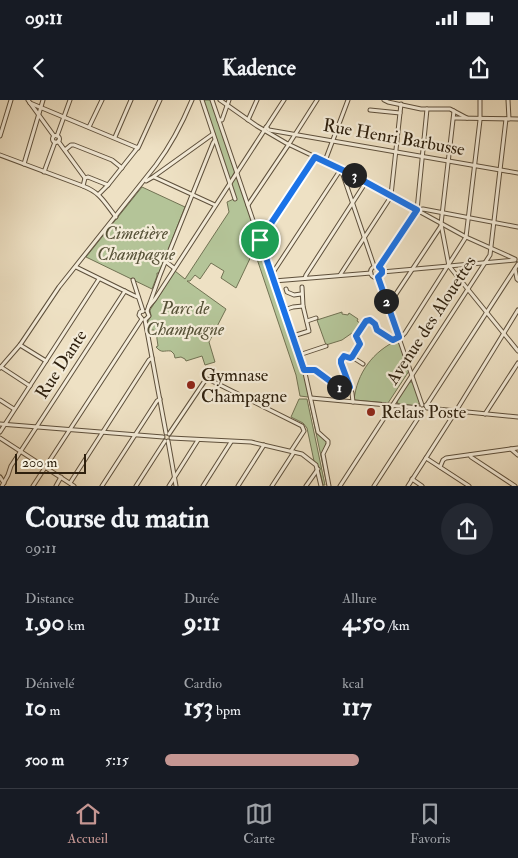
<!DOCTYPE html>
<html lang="fr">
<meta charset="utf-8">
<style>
body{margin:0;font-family:"IM FELL Double Pica",serif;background:#242831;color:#f1f3f6;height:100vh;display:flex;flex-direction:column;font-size:19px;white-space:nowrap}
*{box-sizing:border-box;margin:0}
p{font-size:16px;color:#9ea1a6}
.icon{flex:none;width:28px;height:28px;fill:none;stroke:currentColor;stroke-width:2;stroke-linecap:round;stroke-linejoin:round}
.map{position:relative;height:386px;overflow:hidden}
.sheet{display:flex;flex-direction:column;background:#171b24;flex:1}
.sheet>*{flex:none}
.scale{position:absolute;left:15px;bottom:12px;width:71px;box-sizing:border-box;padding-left:5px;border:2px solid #2e200e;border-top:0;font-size:14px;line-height:18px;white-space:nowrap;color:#2e200e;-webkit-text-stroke:4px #f4ecd9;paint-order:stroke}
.pin{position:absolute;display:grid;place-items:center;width:42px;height:42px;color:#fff;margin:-21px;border:2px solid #fff;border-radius:50%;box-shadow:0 1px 5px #0007}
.km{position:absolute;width:25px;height:25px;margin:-12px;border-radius:50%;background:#222;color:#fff;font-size:14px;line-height:25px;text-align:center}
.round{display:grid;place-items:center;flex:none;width:52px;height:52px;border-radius:26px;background:#242831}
.headline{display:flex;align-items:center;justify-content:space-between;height:85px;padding:0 25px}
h1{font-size:28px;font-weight:800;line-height:38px}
.metrics{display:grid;grid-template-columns:repeat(3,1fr);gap:8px;height:85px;padding:5px 25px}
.metrics div{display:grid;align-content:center}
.metrics b{font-size:25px;font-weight:800}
.metrics small{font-size:14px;font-weight:400}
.metrics p{font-size:14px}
ul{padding:0 25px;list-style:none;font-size:16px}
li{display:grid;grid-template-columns:80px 60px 1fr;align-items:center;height:38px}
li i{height:12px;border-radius:6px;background:#c59692}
.status{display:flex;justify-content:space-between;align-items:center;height:35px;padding:0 25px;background:#171b24;direction:ltr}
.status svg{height:14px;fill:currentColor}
header{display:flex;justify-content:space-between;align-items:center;height:65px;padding:0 25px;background:#171b24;font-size:22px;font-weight:800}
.dock{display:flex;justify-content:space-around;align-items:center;height:70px;border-top:1px solid #363941;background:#171b24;font-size:14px;color:#9ea1a6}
.dock a{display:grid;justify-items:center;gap:2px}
.dock .current{color:#c59692}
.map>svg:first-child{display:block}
.green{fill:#b4c498;stroke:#717253}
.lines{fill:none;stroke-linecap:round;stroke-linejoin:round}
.minor-casing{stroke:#5e503c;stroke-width:5}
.minor{stroke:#f4ecd9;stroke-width:3}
.route-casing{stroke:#fff;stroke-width:10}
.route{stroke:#1a73e8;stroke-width:6}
.poi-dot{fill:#8f2418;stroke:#f4ecd9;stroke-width:2}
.labels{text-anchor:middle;stroke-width:4.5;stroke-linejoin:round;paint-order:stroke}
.street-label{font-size:18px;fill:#2e200e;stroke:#f4ecd9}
.park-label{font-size:18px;font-style:italic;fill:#565137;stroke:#f4ecd9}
.poi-label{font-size:18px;fill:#2e200e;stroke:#f4ecd9;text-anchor:start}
</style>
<div class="status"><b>09:11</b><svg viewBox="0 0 49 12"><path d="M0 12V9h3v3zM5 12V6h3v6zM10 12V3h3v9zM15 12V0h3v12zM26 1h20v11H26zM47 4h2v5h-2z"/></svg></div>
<header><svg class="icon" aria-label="back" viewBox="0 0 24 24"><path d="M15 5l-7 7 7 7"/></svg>Kadence<svg class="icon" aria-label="share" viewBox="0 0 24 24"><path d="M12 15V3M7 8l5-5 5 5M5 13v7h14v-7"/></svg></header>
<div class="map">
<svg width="518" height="386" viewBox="0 0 518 386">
<rect width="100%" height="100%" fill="#eee1c4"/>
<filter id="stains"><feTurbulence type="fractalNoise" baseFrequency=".004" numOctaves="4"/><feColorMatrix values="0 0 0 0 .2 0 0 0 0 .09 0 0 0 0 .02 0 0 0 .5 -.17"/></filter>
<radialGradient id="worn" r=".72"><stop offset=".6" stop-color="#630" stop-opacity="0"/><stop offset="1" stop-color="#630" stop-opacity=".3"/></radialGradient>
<g class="green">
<path d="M203,0H211L235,71L231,79L229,78Z"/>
<path d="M235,77L238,78L303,270L309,296L308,297L300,296L296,275L254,150L236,188L221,178L224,171L211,163L200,179L195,175L190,181H187L226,209L209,242L215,262L205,265L202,256L186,261L185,259L181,257L175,258L174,254L171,251C164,250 162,254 156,247L158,246L156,232L154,230H151L149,228L148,221L151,216L150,210L175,171L185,179L229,112L227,102L236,98L231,83Z"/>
<path d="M142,87L185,107L159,173H157V176L152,189L86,157Z"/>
<path d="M342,212V214L348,215L349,213L358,219L357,221L360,223L354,234L352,233L342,240L326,245L317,220Z"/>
<path d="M398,240L409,271L388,303L354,300C357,273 373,251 398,240Z"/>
<path d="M409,282H413L420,302L417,306L398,304L397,301Z"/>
<path d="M299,299H307L325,385H323C321,377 320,368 314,361L307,328L303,323L291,317Z"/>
<path d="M310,304H311L317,333L327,341L322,354L328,385H327Z"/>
</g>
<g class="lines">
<defs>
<g id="minor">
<path d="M28,0L54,36"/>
<path d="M202,0L235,99"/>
<path d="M212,0L305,273L318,332L328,341V344L323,354L329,386"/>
<path d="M220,0L257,26L286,43L351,74L466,137L515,159"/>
<path d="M384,0L388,2L421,9H450L467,18"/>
<path d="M508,0L509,19"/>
<path d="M30,3L138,48"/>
<path d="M370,10L400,13"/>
<path d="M454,11L441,124L449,166L518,251"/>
<path d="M454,18L518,19"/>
<path d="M219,20H222L229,0"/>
<path d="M248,20L257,0"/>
<path d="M89,27L102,0"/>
<path d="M266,27L269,30L518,73"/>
<circle cx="56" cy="39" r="3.5"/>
<path d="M0,36L11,0"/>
<path d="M57,36L70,0"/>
<path d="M115,37L131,0"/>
<path d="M58,41L85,78"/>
<path d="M65,50L71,45H74L112,60L122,68"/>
<path d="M0,55L83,86"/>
<path d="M325,61L348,0"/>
<path d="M24,64L43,0"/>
<path d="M341,69L374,166"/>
<path d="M44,72L55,42"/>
<path d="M154,77L215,105"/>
<path d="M146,81L153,77L213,34"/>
<path d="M108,85L88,77L85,78L83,86C101,93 104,102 116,117"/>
<path d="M99,94L108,85L139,46L160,0"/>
<path d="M391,95L401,4"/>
<path d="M248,105L289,44L317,0"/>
<path d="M418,110L423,109L518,127"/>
<path d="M260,140L262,138L315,57"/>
<path d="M165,161L174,168"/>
<circle cx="376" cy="172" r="5.5"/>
<path d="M76,167L135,196L138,197"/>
<path d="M379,167L417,110L427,9"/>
<path d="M515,169L517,179L518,180"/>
<path d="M382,172L515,160"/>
<path d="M272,174L341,69"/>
<path d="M340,175L392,95"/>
<path d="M378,177L422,305"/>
<path d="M305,178L306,175L366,82"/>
<path d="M133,180L143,211"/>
<path d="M274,181L371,173"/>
<path d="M286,189L287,192L294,195L301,194"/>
<path d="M149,206L155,199L284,0"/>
<path d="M388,206L441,126"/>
<path d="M284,210L293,207L303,206"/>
<path d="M147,211L160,175L213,43L215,40"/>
<path d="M142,219L139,215L140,212L143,211"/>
<path d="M145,220L166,333"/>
<path d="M145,220L149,216L147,211"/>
<path d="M307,221L316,218"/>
<path d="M293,236L309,231L303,206L302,187"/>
<path d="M399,239L405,233L466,137L480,20V0"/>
<path d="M20,245L46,261"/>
<path d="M299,255L326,246"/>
<path d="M352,257L363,264"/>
<path d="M1,267L30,286"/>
<path d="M0,268L20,245L59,187L156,65C171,45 182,24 192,0"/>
<path d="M304,270H315L338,287H350"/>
<path d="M311,298L420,308"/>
<path d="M0,300L14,309"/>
<path d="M353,302L352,293L341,261L345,256L350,258L352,257L360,244L356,236L366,221L370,220L375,224L377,230L391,239H393L399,237"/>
<path d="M426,305L427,308L518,317"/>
<path d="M426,306L518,164"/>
<path d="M485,314L518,263"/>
<path d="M0,324L163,337"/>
<path d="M0,332L99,179"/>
<path d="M169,334L204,282L208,279L302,326L304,331L291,351"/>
<path d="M0,338L74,386"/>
<path d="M171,338L251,342L302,354L316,365L321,386"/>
<path d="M168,341L176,386"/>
<path d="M511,349L518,355"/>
<path d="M470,355L471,357L515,386"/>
<path d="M426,358L469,386"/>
<path d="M440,367L443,360L446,358L518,348"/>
<path d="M0,377L4,383"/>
<path d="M412,379L422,386"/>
<path d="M70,383L149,260L152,258"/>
<path d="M2,386L8,375L11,366L125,191"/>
<path d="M33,386L142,219"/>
<path d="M56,386L61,377"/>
<path d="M102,386L157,301L160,299"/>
<path d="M136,386L165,341"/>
<path d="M169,386L198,340"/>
<path d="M203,386L231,342"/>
<path d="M238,386L264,345"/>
<path d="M272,386L294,352"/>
<path d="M306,386L318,369"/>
<path d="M340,386L490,155L506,19"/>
<path d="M374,386L422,312"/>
<path d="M408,386L456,311L518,210"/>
</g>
</defs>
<use href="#minor" class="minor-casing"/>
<use href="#minor" class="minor"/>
</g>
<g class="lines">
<defs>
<path id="route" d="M315,57L351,74L417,110L379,167L382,170V173L378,177L399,237L393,240L391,239L377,230L375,224L370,220L366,221L356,236L360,244L352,257L350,258L344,256L341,260V263L350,287H338L315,270H304L260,140Z"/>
</defs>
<use href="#route" class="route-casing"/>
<use href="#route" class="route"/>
</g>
<g class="poi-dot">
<circle cx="191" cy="285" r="5"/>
<circle cx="371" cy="312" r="5"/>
</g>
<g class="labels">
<g class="street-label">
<text transform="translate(394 37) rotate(10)" y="6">Rue Henri Barbusse</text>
<text transform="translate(431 220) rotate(-57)" y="6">Avenue des Alouettes</text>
<text transform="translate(61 264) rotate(-57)" y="6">Rue Dante</text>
</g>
<g class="park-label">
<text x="136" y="139">Cimetière<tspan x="136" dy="21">Champagne</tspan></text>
<text x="185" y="214">Parc de<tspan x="185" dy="21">Champagne</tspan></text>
</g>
<g class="poi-label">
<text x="201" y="281">Gymnase<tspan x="201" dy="21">Champagne</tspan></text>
<text x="381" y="318">Relais Poste</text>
</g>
</g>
<rect width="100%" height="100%" filter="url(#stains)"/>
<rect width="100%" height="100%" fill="url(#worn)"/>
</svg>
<div class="scale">200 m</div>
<div class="pin" style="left:260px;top:140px;background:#1e9e55"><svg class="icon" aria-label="arrive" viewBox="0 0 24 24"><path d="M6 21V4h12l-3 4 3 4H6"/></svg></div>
<b class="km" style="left:339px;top:287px">1</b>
<b class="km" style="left:386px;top:201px">2</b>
<b class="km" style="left:354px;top:75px">3</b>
</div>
<section class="sheet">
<div class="headline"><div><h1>Course du matin</h1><p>09:11</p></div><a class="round"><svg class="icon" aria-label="share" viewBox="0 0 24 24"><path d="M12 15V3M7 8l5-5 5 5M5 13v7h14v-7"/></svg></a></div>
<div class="metrics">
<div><p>Distance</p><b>1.90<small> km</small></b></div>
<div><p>Durée</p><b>9:11</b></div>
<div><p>Allure</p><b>4:50<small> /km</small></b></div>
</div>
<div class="metrics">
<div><p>Dénivelé</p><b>10<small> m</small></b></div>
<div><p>Cardio</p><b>153<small> bpm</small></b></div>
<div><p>kcal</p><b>117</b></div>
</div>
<ul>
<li><b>500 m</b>5:15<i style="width:59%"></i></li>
</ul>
</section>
<nav class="dock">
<a class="current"><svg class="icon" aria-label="home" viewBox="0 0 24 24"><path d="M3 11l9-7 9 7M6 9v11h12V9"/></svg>Accueil</a>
<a><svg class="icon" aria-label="map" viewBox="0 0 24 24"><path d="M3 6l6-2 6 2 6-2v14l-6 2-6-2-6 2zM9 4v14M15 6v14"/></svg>Carte</a>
<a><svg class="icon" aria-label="saved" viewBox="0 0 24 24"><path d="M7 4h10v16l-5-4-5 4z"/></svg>Favoris</a>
</nav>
